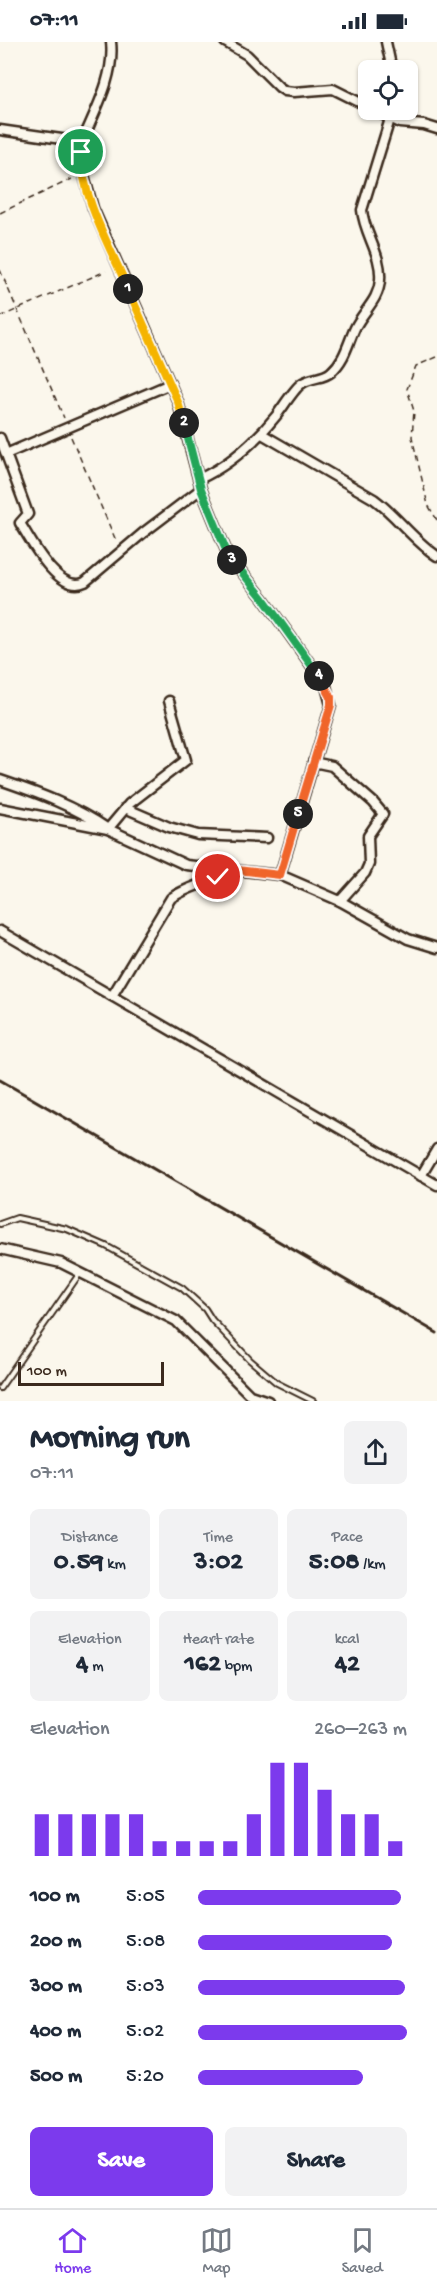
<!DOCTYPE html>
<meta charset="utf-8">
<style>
body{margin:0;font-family:"Gochi Hand",sans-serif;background:#f2f2f3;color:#1f2937;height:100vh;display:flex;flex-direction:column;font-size:22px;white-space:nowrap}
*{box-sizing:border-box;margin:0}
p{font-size:20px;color:#747a83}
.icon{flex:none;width:33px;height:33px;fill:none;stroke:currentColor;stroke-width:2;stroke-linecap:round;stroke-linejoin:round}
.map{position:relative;height:1359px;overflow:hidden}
.sheet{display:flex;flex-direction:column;background:#fff;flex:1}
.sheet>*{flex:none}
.buttons{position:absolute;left:358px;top:18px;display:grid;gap:12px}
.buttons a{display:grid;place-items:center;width:60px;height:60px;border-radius:9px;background:#fff;box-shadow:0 2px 4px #0004;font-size:30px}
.scale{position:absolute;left:18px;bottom:15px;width:146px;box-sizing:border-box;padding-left:6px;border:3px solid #3b2a1e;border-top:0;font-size:16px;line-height:21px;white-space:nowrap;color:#3b2a1e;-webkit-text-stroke:4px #fbf7ec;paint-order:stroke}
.pin{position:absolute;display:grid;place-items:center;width:51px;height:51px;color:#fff;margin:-26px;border:3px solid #fff;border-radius:50%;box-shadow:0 2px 6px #0007}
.km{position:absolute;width:30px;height:30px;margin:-15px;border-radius:50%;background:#222;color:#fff;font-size:16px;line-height:30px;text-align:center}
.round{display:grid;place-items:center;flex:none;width:63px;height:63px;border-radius:9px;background:#f2f2f3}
.headline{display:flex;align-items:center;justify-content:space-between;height:102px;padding:0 30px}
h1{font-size:33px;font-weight:700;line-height:45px}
.figures{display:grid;grid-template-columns:repeat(3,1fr);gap:9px;height:102px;padding:6px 30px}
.figures div{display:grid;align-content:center;border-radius:9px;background:#f2f2f3;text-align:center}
.figures b{font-size:26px;font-weight:700}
.figures small{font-size:16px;font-weight:400}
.figures p{font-size:16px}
.chart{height:168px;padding:12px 30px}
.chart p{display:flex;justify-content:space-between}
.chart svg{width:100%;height:108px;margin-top:6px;stroke:#7c3aed;stroke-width:6}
.action{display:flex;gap:12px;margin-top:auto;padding:12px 30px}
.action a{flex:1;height:69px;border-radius:9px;background:#7c3aed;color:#fff;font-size:24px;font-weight:700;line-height:69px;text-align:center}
.action a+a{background:#f2f2f3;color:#1f2937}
ul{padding:0 30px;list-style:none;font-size:20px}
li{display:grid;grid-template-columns:96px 72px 1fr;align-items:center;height:45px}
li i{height:15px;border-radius:8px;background:#7c3aed}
.status{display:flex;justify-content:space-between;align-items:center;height:42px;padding:0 30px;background:#fff;direction:ltr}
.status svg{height:16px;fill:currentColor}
.tabs{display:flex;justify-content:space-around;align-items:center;height:84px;border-top:2px solid #e0e1e3;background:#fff;font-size:16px;color:#747a83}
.tabs a{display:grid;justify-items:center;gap:3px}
.tabs .active{color:#7c3aed}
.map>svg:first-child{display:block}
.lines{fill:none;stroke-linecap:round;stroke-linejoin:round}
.lane-casing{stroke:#3b2a1e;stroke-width:8}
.street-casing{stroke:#3b2a1e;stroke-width:13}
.path{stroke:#3b2a1e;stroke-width:1.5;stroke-dasharray:6 4.5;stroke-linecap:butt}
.lane{stroke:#fbf7ec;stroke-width:4}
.street{stroke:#fbf7ec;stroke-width:8}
.rail{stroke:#3b2a1e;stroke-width:3}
.split-1-casing{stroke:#fff;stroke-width:12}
.split-2-casing{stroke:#fff;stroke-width:12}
.split-3-casing{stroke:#fff;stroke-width:12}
.split-4-casing{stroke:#fff;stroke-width:12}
.split-5-casing{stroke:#fff;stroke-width:12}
.split-6-casing{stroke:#fff;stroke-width:12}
.split-1{stroke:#f5b400;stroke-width:8}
.split-2{stroke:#f5b400;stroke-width:8}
.split-3{stroke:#22a559;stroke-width:8}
.split-4{stroke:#22a559;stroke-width:8}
.split-5{stroke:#f0652b;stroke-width:8}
.split-6{stroke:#f0652b;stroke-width:8}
</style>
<div class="status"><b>07:11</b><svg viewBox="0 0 49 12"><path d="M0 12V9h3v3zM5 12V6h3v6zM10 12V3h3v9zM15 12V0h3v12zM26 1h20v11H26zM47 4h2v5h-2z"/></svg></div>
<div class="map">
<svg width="437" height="1359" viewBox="0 0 437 1359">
<rect width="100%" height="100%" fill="#fbf7ec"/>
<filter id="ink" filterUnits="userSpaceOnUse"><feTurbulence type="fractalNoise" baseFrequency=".0167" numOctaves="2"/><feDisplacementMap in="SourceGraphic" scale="12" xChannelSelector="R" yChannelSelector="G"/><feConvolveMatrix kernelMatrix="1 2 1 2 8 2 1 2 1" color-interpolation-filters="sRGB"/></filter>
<g filter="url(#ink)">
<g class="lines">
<defs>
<g id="lane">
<path d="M0,1182L17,1176L67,1187L106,1204L182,1246L205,1267L212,1278L250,1318L277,1341L313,1359"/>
<path d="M0,1346L80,1231"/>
</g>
<g id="street">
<path d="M111,0C115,34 95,69 82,100L81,122L93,166L178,360L201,447L228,513L263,556L326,644L331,663L280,833"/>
<path d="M225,0L247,13L279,45L285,49L294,50L333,47L369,65"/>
<path d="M386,0L392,28"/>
<path d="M373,68L400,81L424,83L437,87"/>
<path d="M0,88L82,100"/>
<path d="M262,392L374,457C397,474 413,498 437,514"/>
<path d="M0,396L28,472L20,481C31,499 59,553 85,540L143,491L201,447"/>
<path d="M6,412L170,342"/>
<path d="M199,437C230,423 255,400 276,374C283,365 294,347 301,342C310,335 323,337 331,330C345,318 348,301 355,286C363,269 379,258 380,238C382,212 364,192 362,168L390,77L391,68"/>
<path d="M313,720L332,724L373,760L383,772L368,794L369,822L365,831L340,859"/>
<path d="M0,738C38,751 74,764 108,787L129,762L186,718L169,659"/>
<path d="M0,766L108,787L186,823L280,833L340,859L408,897L437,906"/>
<path d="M125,766L169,785L198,793L267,796"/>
<path d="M0,889L437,1143"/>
<path d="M112,954L171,856C190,843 212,841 229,827"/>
<path d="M421,1134L437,1107"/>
<path d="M0,1207L61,1221L176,1279L250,1353L268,1359"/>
</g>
</defs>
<use href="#lane" class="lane-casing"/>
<use href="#street" class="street-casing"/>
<g class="path">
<path d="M0,171L74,136"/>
<path d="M0,228L64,376"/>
<path d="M0,275L106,229"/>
<path d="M437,315L416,324L407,347L414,369L412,395L428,463L437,478"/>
<path d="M71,395L117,501"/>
</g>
<use href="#lane" class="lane"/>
<use href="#street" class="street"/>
<path class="rail" d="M0,1038L437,1291"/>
</g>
</g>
<g class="lines" filter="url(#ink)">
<defs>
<path id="split-1" d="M81,110C82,158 110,204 128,247"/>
<path id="split-2" d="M128,247L178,360L184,381"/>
<path id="split-3" d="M184,381L201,447L228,513L232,518"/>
<path id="split-4" d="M232,518L263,556L319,634"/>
<path id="split-5" d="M298,772L331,663V655L319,634"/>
<path id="split-6" d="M218,835L229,827L280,833L298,772"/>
</defs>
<use href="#split-1" class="split-1-casing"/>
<use href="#split-2" class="split-2-casing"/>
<use href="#split-3" class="split-3-casing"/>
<use href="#split-4" class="split-4-casing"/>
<use href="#split-5" class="split-5-casing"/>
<use href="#split-6" class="split-6-casing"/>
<use href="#split-1" class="split-1"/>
<use href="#split-2" class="split-2"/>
<use href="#split-3" class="split-3"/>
<use href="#split-4" class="split-4"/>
<use href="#split-5" class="split-5"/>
<use href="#split-6" class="split-6"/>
</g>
</svg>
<div class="buttons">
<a><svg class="icon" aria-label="locate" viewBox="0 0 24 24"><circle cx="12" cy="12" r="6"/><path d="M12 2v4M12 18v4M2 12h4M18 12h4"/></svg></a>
</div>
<div class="scale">100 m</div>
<div class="pin" style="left:81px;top:110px;background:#1e9e55"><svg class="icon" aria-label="arrive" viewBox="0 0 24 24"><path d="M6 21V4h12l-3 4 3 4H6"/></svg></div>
<div class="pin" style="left:218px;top:835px;background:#d93025"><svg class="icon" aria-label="check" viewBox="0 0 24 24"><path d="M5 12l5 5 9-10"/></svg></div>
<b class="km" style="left:128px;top:247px">1</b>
<b class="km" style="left:184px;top:381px">2</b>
<b class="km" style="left:232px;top:518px">3</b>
<b class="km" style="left:319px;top:634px">4</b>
<b class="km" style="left:298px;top:772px">5</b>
</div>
<section class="sheet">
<div class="headline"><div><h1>Morning run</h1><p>07:11</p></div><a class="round"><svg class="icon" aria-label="share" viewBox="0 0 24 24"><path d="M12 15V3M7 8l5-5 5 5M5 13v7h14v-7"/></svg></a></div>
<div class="figures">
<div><p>Distance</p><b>0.59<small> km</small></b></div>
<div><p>Time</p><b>3:02</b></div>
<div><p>Pace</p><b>5:08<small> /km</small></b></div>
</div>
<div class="figures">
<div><p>Elevation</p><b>4<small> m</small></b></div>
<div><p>Heart rate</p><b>162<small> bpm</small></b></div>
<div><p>kcal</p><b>42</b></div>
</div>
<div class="chart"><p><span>Elevation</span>260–263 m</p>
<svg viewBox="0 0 160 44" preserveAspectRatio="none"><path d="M5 44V27M15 44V27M25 44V27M35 44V27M45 44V27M55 44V38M65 44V38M75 44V38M85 44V38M95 44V27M105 44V6M115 44V6M125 44V17M135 44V27M145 44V27M155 44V38"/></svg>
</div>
<ul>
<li><b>100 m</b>5:05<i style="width:97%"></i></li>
<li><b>200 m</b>5:08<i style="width:93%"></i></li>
<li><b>300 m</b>5:03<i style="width:99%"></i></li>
<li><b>400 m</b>5:02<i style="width:100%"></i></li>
<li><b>500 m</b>5:20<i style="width:79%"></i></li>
</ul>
<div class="action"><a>Save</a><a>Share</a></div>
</section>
<nav class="tabs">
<a class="active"><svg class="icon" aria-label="home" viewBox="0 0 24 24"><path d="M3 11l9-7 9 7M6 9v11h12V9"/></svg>Home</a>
<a><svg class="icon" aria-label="map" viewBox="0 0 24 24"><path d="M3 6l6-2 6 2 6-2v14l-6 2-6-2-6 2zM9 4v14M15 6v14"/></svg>Map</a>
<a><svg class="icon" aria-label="saved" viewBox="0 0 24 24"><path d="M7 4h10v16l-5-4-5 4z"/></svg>Saved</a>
</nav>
